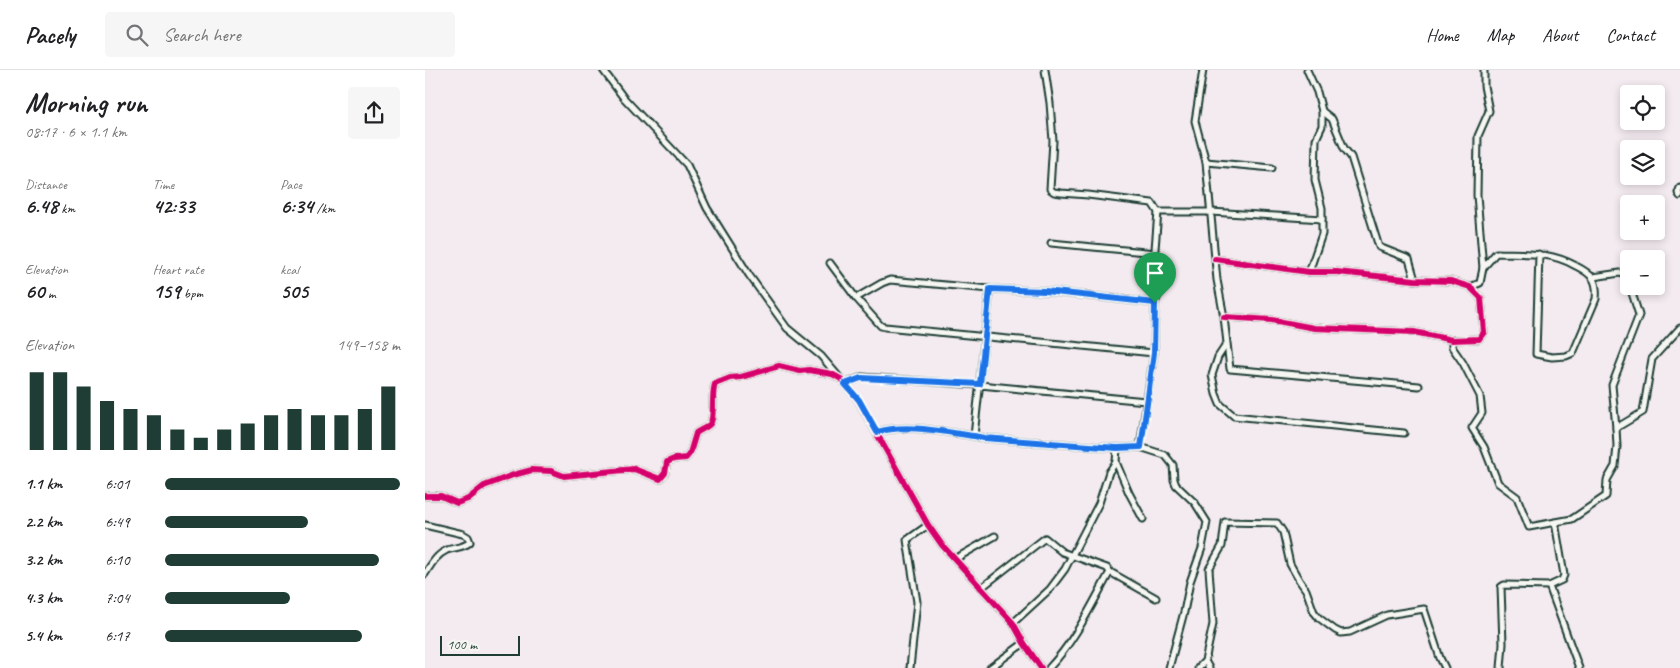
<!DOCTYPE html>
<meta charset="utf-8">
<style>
body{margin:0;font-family:Caveat,sans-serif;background:#f6f6f6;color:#202124;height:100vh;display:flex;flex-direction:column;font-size:19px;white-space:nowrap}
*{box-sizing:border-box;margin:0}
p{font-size:16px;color:#757577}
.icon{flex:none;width:28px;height:28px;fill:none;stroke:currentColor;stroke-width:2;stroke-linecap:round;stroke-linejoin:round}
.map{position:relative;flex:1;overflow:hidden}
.details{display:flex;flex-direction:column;background:#fff;width:425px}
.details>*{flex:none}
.tools{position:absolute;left:1195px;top:15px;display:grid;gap:10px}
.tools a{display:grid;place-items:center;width:45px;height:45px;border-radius:5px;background:#fff;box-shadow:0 2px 8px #0003;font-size:25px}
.scale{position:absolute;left:15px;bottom:12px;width:80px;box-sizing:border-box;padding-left:5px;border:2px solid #1f3d34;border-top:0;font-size:14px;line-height:18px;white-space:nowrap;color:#1f3d34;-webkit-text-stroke:4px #f6f6f2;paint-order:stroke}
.pin{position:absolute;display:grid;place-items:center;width:42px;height:42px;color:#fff;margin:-51px -21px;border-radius:50% 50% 50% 0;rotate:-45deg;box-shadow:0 0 5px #0007}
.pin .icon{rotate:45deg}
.round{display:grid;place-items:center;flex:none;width:52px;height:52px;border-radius:5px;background:#f6f6f6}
.summary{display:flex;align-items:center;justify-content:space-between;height:85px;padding:0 25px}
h1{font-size:28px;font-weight:600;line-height:38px}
.figures{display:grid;grid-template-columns:repeat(3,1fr);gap:8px;height:85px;padding:5px 25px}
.figures div{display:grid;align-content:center}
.figures b{font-size:21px;font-weight:600}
.figures small{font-size:14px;font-weight:400}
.figures p{font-size:14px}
.chart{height:140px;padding:10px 25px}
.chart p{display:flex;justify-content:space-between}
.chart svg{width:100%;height:90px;margin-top:5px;stroke:#1f3d34;stroke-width:6}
ul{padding:0 25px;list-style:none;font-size:16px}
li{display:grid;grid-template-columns:80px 60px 1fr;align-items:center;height:38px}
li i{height:12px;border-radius:6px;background:#1f3d34}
header{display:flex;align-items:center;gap:30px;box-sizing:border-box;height:70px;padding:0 25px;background:#fff;border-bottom:1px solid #e0e0e0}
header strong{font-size:24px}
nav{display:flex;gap:28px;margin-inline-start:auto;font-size:18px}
.search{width:350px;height:45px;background:#f6f6f6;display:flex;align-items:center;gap:12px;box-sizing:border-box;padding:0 18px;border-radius:5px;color:#757577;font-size:19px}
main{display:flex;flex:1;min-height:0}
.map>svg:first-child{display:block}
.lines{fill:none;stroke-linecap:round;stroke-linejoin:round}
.minor-casing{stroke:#1f3d34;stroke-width:9}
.minor{stroke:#f6f6f2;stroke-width:5}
.cycleway-casing{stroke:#f6f6f2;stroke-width:9}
.cycleway{stroke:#d6006c;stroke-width:6}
.route-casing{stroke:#fff;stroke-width:10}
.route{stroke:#1a73e8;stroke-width:6}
</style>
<header>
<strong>Pacely</strong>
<div class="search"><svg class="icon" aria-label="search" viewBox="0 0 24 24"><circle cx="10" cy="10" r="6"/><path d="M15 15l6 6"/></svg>Search here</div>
<nav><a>Home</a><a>Map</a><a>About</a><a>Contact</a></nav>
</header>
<main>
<section class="details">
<div class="summary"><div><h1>Morning run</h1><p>08:17 · 6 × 1.1 km</p></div><a class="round"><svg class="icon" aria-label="share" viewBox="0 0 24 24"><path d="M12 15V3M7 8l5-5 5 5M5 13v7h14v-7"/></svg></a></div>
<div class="figures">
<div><p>Distance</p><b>6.48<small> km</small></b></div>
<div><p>Time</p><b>42:33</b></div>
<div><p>Pace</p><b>6:34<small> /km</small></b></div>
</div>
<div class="figures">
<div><p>Elevation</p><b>60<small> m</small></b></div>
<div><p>Heart rate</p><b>159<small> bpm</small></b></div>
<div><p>kcal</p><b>505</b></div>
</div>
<div class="chart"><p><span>Elevation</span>149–158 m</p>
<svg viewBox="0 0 160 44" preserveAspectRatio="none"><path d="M5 44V6M15 44V6M25 44V13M35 44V20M45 44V24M55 44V27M65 44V34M75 44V38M85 44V34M95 44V31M105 44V27M115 44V24M125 44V27M135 44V27M145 44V24M155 44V13"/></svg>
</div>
<ul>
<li><b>1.1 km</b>6:01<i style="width:100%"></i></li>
<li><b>2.2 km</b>6:49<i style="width:61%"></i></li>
<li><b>3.2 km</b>6:10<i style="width:91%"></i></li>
<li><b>4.3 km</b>7:04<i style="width:53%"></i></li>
<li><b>5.4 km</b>6:17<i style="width:84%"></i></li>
</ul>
</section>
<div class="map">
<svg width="1255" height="598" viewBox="0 0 1255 598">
<rect width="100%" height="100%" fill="#f4ebf0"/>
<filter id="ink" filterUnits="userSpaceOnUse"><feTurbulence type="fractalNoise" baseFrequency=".02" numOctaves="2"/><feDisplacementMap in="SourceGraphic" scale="10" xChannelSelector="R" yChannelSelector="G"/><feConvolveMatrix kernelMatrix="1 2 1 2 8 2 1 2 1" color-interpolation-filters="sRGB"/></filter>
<g filter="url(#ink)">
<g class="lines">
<defs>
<g id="minor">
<path d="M178,0L198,27L262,95L282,138L324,205L362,258L396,286L414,307"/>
<path d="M620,0L625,33L628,71L625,119L629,122L636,123L663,125L727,133L733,142L730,179L737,215L730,233L729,283L715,377"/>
<path d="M778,0L770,51L781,92L783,114L792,210L799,247L805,299L994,316"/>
<path d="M882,0L892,22L897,41L907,49L919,78L926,87L954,177L984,189L990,210"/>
<path d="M781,92L847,98"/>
<path d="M1255,118L1253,123L1255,126"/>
<path d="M733,142H786L897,149"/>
<path d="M626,173L731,183"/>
<path d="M790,189L884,202H912L990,210L1026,211L1045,217L1056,228L1059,262L1054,269L1027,270L989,262L889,258L847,250L799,247"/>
<path d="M405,193L431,228L456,256L460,257L729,283"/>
<path d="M1058,198L1071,183C1100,184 1125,181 1151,196C1167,204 1173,210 1171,229L1148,283L1141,286L1127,287L1111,284L1114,184"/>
<path d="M884,202L897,164V138L890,110L891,69L897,56V41"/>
<path d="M1168,207L1195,203L1204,207"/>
<path d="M1045,217L1055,213L1058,198L1052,125L1053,66L1064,41L1059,16V0"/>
<path d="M431,228L457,213L465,210L565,219L619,221L730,233"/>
<path d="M1027,270V277L1038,293L1055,326L1057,343L1047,358L1059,377L1073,413L1092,427L1104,457L1147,449L1181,426L1182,410L1190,396L1192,376L1191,358L1218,342L1227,289L1255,258"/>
<path d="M801,275L793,287L787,305L791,324L795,334L809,346L979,363"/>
<path d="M420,314L437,307L555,315L721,331"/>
<path d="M1191,358L1187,315L1214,245L1207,223V216"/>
<path d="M452,362C481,353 519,362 549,366L559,368L692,378L715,377L740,385L748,395L749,410L751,415L770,433L782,452L777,478L765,512L759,542L744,598"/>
<path d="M549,366L565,219"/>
<path d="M692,378L691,392L704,423L718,449"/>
<path d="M0,426H16L32,433L43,429L59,416L88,405L107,400L126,401L139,406L209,399L235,409L240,403L242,392L249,389L261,388L265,383L271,363C275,360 281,358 285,354C290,348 286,324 290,314L305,308L316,307L354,296L375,301L384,300L396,302L407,304L416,309L433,330L503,455L517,475L588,553L599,573L616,598"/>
<path d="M0,455L38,464L43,467L45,472C39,478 30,477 22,480C11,485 6,495 0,504"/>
<path d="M530,489L570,466"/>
<path d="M1124,516L1154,598"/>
<path d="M556,518L620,468L637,482L682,498L685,502L731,528"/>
<path d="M588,553L625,519L640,499L674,433L684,402L691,392"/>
<path d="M780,591L784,598"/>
<path d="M485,598L492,532L482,470L503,455"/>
<path d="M565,598L599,573"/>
<path d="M624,598C650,571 667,534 685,502"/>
<path d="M773,598L780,591L788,554L784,499L797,476L800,452L852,453L858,462L865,494L874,510L881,520L889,542L894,548L910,560L916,563L925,562L962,545L999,539L1015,588L1020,598"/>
<path d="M1076,598L1078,574L1076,517L1079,515L1124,516L1137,510L1139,505L1130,452"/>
</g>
</defs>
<use href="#minor" class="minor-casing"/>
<use href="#minor" class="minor"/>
<defs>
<g id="cycleway">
<path d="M790,189L884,202H912L990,210L1026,211L1045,217L1056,228L1059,262L1054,269L1027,270L989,262L889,258L847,250L799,247"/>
<path d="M0,426H16L32,433L43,429L59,416L88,405L107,400L126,401L139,406L209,399L235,409L240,403L242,392L249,389L261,388L265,383L271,363C275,360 281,358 285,354C290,348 286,324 290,314L305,308L316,307L354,296L375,301L384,300L396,302L407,304L416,309L433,330L503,455L517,475L588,553L599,573L616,598"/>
</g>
</defs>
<use href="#cycleway" class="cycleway-casing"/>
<use href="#cycleway" class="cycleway"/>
</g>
</g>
<g class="lines" filter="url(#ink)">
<defs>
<path id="route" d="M565,219L620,221L730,233L729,283L716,377L692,378L559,368L549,366C519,362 481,353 452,362L434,330L420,314L436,308L555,314Z"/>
</defs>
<use href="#route" class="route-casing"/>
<use href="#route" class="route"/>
</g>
</svg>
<div class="tools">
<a><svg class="icon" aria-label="locate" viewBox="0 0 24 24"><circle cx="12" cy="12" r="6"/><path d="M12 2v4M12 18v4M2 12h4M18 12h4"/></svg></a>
<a><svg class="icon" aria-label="layers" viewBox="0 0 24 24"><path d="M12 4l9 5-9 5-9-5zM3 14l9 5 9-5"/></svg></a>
<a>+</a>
<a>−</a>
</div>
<div class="scale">100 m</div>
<div class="pin" style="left:730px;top:233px;background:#1e9e55"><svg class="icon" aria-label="arrive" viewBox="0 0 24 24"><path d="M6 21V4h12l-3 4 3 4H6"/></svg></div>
</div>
</main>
